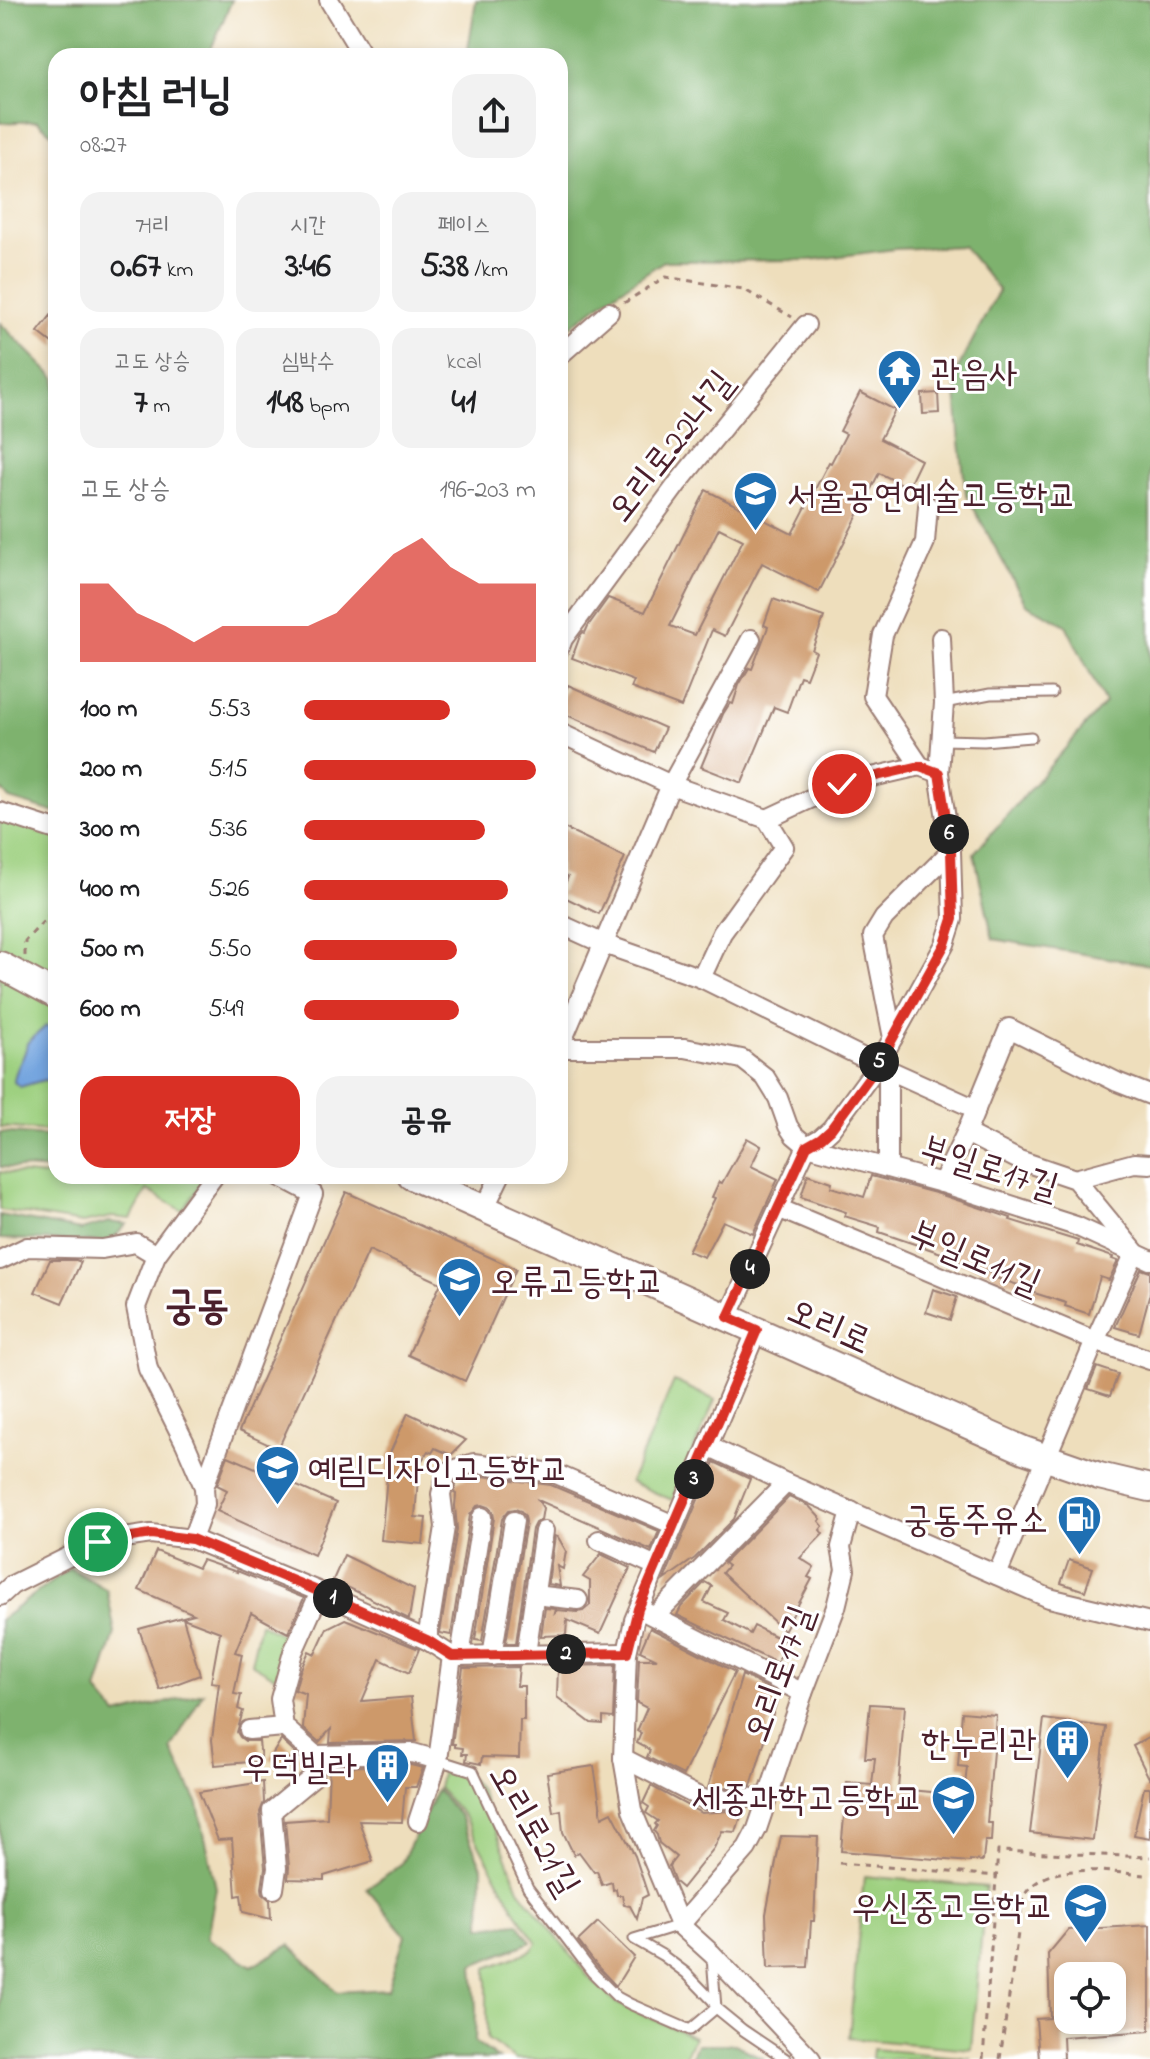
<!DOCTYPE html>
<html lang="ko">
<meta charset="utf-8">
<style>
body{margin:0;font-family:"Indie Flower","Poor Story",sans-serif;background:#f2f2f2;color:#202124;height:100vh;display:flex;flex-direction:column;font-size:30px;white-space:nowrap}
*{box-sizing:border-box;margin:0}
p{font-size:26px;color:#757577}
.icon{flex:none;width:44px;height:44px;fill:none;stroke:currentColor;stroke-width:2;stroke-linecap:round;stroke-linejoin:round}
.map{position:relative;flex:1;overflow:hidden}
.details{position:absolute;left:48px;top:48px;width:520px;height:1136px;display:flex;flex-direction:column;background:#fff;border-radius:24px;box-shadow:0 4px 12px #0003}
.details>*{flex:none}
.buttons{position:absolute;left:1054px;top:1962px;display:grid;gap:16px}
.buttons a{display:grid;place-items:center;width:72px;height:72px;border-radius:16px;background:#fff;box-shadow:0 4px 12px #0003;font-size:40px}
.pin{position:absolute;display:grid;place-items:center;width:68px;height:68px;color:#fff;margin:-34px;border:4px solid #fff;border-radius:50%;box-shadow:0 2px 8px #0007}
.km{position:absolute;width:40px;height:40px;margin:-20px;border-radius:50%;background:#222;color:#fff;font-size:22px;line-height:40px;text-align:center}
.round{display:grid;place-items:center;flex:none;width:84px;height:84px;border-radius:24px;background:#f2f2f2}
.headline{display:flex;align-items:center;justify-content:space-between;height:136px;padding:0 32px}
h1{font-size:44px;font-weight:800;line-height:60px}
.figures{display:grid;grid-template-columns:repeat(3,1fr);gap:12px;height:136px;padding:8px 32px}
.figures div{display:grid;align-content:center;border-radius:20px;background:#f2f2f2;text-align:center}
.figures b{font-size:34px;font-weight:800}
.figures small{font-size:22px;font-weight:400}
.figures p{font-size:22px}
.chart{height:224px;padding:16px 32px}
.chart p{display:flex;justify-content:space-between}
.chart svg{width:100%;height:144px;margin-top:8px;fill:#d93025;opacity:.7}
.primary-button{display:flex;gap:16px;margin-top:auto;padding:16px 32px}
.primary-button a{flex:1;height:92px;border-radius:24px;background:#d93025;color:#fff;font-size:32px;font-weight:800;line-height:92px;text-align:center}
.primary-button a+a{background:#f2f2f2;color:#202124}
ul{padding:0 32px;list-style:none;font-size:26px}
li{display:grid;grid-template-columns:128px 96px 1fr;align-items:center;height:60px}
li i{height:20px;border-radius:10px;background:#d93025}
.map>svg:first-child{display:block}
.green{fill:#9ed080;stroke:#747856;stroke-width:2}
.forest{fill:#7eb26e;stroke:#64684c;stroke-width:2}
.water{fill:#74a5df;stroke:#5f6285;stroke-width:2}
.building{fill:#cd996b;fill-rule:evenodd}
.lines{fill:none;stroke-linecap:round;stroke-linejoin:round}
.lane-casing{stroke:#9c7e74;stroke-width:13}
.street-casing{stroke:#9c7e74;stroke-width:22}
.secondary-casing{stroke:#9c7e74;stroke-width:30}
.path{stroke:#9c7e74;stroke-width:3;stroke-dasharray:6 6;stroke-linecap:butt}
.lane{stroke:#fff;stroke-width:9}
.street{stroke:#fff;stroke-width:18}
.secondary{stroke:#fff;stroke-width:26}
.route-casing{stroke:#fff;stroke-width:16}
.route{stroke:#d93025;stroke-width:10}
.labels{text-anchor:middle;stroke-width:6;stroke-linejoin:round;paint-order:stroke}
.poi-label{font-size:36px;fill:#4a1f2b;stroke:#fff;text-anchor:end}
.street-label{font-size:36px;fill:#4a1f2b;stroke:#fff}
.quarter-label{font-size:40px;font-weight:bold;fill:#4a1f2b;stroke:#fff}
</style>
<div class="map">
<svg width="1150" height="2059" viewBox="0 0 1150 2059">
<rect width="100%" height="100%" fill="#fff"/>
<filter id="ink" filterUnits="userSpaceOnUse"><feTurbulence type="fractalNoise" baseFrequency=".0125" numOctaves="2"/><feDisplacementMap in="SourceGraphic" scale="16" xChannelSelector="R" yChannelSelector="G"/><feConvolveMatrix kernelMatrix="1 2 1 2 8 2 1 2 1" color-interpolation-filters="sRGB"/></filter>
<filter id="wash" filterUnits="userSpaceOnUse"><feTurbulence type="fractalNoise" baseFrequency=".006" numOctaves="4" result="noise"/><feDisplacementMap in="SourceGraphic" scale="32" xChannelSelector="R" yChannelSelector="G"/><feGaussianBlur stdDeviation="1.8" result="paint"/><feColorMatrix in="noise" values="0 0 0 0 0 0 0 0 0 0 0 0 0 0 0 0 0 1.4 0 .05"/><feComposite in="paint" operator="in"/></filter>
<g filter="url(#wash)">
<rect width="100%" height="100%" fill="#eedebc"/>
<g class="green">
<path d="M0,816L56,835V1134L50,1131L0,1127Z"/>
<path d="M0,1172L60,1177L105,1187L122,1183L141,1187L123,1176H206L183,1211L147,1190L131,1219L112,1217L83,1223L0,1210Z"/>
<path d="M674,1381L715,1400L672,1500L630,1482Z"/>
<path d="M260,1623L287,1638L279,1679L251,1663Z"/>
<path d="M443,1765L467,1774L480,1790L519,1889L587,1975L616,2003L694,2037L684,2059H516L487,2039V1968L531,1951L537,1943L517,1914L463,1815L438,1788Z"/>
<path d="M864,1876L986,1887L971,2049L849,2038Z"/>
<path d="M873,2049L971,2058L872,2059Z"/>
</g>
<g class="forest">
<path d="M0,0H232L208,56H56V137L37,121L0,123Z"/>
<path d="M476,0H1150V965L993,939L974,853L1105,703L1066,625L1026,604L966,494L959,433L955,374L999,290L963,246L895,249L810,260L664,261L614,294L560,334V56H467Z"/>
<path d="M0,323L56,379V813L9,799L0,788Z"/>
<path d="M0,1132L46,1136L56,1141V1170L0,1167Z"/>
<path d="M0,1215L81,1230L109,1222L127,1224L110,1242L0,1239Z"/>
<path d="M70,1568L107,1590L115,1633L97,1691L117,1715L203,1693L171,1749L198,1804L216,1888L207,1938L252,1966L290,1945L337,1992L388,1989L405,1935L367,1889L401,1864L437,1790L460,1816L482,1867L481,1927L518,1923L531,1942L473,1965L476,2008L475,2042L499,2059H0V1620Z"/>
<path d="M697,2044H735L764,2059H691Z"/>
</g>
<path class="water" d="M46,1026L56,1031V1082L44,1080L20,1087L14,1082C14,1068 26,1058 27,1043Z"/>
<g id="blocks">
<g class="building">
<path d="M56,309V346L38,332Z"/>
<path d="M860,392L895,410L880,439L921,460L908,487L879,473L819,592L762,563L725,636L712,630L681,707L631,688L634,681L572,658L580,636L583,632L585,633L588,626L608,598L645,612L706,490L792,534L829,462L831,463L846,434L840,431ZM719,528L743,540L695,635L670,626Z"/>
<path d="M938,393L939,413L923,414L922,394Z"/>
<path d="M773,599L824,617L812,650L816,652L806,678L800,676L787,712L774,707L742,783L701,767L723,714L730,703L733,704L739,685L749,668L752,669L768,627L764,625Z"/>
<path d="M568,685L665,728L654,752L560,712V704Z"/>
<path d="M560,826L625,857L599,914L560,895L568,877L560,873Z"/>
<path d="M747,1138L761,1146L751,1166L778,1179L753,1234L723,1221L704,1257L688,1251L715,1198L712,1197L719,1182L722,1183Z"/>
<path d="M808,1174L832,1182L831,1187L864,1197L871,1176L939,1194L1011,1218L1010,1220L1078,1241L1077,1245L1113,1257L1112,1259L1118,1261L1109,1280L1100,1277L1089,1314L1065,1306L1066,1303L1031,1292V1289L993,1277L994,1274L955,1261L956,1258L879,1232L880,1227L844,1216L846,1212L801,1197Z"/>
<path d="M346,1192L516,1269L465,1381L408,1355L441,1283L369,1250L278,1449L239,1431Z"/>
<path d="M50,1260H76L81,1262L62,1303L35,1292Z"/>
<path d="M1141,1269L1150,1272V1293L1139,1334L1115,1327Z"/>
<path d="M933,1289L957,1297L950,1320L926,1312Z"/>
<path d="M1097,1367L1118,1374L1110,1396L1088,1389Z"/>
<path d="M408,1413L466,1440L451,1455L435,1448L432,1453L428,1451L419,1465L415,1517L426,1518L423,1544L381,1540L389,1455Z"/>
<path d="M228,1456L336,1503L314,1555L217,1511L227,1490L217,1485Z"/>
<path d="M714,1462L750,1479L734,1519L695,1558L664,1580Z"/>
<path d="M475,1475L551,1485L659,1531L651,1550L538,1500L543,1508L541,1520L535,1523L532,1529L516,1643H506L526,1522L525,1516L521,1511L515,1509L509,1510L502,1519L482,1641L475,1640L494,1518L493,1512L489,1507L483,1505L477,1506L470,1515L451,1635L440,1633L457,1529L455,1506L456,1494L454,1493L457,1481Z"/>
<path d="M789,1497L809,1506L821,1519L819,1521L823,1526L820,1530L823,1534L800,1558L814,1567L808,1577L812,1579L784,1631L722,1573L728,1566L724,1563Z"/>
<path d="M555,1536L558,1537L566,1551L563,1569L557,1566L560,1586L548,1584Z"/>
<path d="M156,1551L198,1568L202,1560L237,1572V1571L304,1598L288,1633L251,1613L235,1652L242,1654L234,1694L241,1695L238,1709L243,1711L237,1732L240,1737L245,1741H259L261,1761L215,1765L212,1740L219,1683L211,1682L220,1632L183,1618L200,1675L160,1690L139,1629L194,1614L139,1590Z"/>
<path d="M601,1554L630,1568L600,1634L567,1620L566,1635L541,1636L545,1608L556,1609L555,1613L558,1610L577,1612L583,1611L590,1605V1581L583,1577Z"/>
<path d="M344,1555L414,1589L409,1619L390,1610V1608L333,1580Z"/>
<path d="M1069,1560L1093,1568L1085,1591L1061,1583Z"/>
<path d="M705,1582L712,1586L704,1602L728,1613L724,1620L750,1634L754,1626L787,1642L777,1663L677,1615L681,1607Z"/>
<path d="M345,1619L419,1649L409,1673L380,1659L362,1701L411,1697L416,1741L330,1743L331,1729L319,1742L303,1728L306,1694L295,1690L300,1671L309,1651L315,1654L327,1628Z"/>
<path d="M650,1628L735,1672L683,1775L647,1757L650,1750L637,1743L641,1733L637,1731L647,1708L637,1703L639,1659H657L640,1651Z"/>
<path d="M615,1665L613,1718L603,1717V1724L591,1723L557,1697L558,1666Z"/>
<path d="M519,1667L517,1686H524V1720H520L519,1758L482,1757L481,1764L466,1761L467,1754H462L463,1748L455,1747V1744H452L463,1668Z"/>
<path d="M742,1675L779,1694L751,1786L708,1788Z"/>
<path d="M870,1704L905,1706L898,1789L964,1795L967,1767L958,1766L962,1712L996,1715L987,1823H992L991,1841H985L983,1861L970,1860V1862L841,1851L847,1783L872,1785L875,1758H865Z"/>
<path d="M1044,1719L1106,1727L1093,1840L1030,1833Z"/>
<path d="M1150,1737V1780L1133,1746Z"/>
<path d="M281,1740L300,1758L269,1760Z"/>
<path d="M411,1765L423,1768L416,1787H405L402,1822L359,1821L373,1861L324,1876V1880L288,1879L289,1867L285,1821L327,1818L329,1767Z"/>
<path d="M594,1766L602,1817L612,1812L635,1856L648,1895L642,1898L637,1919L630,1906L624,1905L622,1895H617L616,1889L613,1890L612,1882L602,1885L597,1871L594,1872L579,1852L574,1855L563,1832L561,1810L553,1812L547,1773Z"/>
<path d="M263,1782L264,1802L260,1812L265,1868L262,1888L263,1894L270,1900L271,1919L243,1912L241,1895L236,1896L232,1839L218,1840L199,1792Z"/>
<path d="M651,1786L701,1813L743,1810L736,1832L722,1831L714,1848L682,1888L675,1882L669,1866L676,1857L659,1843L657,1835L654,1831L657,1826L655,1824L658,1821L646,1813L649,1807L643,1803Z"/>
<path d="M1144,1788H1150V1838L1134,1835Z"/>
<path d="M781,1836L818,1837L814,1921H811L808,1967L768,1968L766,1914Z"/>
<path d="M598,1922L634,1957L616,1986L598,1967L578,1941Z"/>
<path d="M1150,1925V2031L1063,2037L1064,2059H1039L1036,2019L1050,2018L1048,1954L1068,1930ZM1068,1976H1112V2020H1068Z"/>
</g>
</g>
</g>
<g filter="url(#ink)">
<use href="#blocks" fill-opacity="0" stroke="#9c7e74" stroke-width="2"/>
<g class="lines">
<defs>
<g id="lane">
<path d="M944,703L990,694L1052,693"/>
<path d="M943,740L984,741L1031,737"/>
<path d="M438,1760L473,1771L528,1888L592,1972L617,1997L630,2004L690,2030L716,2008L712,1957"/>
<path d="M680,1925L634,1939L662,1955L686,1973L713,2001L716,2008L743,2030L786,2059"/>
</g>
<g id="street">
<path d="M329,0L363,56"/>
<path d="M560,355L609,312"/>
<path d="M560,647L563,639L678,483L806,325"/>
<path d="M560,733L671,785L767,819L784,847L722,933L701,978"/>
<path d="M939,773L944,703L941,638"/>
<path d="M0,812L56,830"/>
<path d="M767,819L842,784L920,766"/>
<path d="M560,924L604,944L701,978L878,1065L976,1109"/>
<path d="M893,1038L873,936L884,918L951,851"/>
<path d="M560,1046L671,785L751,639"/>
<path d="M560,1048H685L742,1059L765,1077L778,1098L788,1126L794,1135L807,1146L942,1183L1076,1226L1150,1260"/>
<path d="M888,1069V1168"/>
<path d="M1075,1179L1134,1163L1150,1164"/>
<path d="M942,1183L966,1133"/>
<path d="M778,1208L1095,1341L1150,1360"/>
<path d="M484,1209L500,1176"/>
<path d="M0,1260L27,1247L102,1249L136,1243L156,1255"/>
<path d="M728,1317L807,1146L821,1138L831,1129L878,1065L945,944L953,919L951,851L939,773L920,766L873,696L883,635L925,542L928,506"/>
<path d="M757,1330L634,1620L627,1653L623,1758L632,1810L680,1925L712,1954L811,2059"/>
<path d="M708,1446L786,1483L1049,1598L1150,1622"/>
<path d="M204,1487L313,1194L279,1176"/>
<path d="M192,1539L205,1504L204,1487L185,1443L148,1369L136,1307L156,1255L214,1176"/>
<path d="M599,1540L656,1566"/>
<path d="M997,1575L1095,1341L1135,1252L1075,1179L1019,1160L966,1133L1009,1028L1117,1082L1150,1095"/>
<path d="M320,1592L293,1652L280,1699L284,1727L315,1755L413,1753L438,1760L452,1656"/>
<path d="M535,1595L578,1600"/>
<path d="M0,1596L12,1585L98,1542L151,1534L192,1539L320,1592L427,1640L452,1656L627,1653"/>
<path d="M645,1612L803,1693"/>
<path d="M655,1616L786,1483"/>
<path d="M427,1640L445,1527L441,1494L447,1472L474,1463L554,1473L674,1525"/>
<path d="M526,1654L544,1531"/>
<path d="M460,1656L482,1517"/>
<path d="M492,1656L514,1521"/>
<path d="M249,1730L284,1727"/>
<path d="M623,1758L705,1800L768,1797"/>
<path d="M418,1821L438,1760"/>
<path d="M274,1889L277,1868L272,1811L313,1777L315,1755"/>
<path d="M680,1925L747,1848L757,1829L803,1693L836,1607L845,1570L841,1547L851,1511"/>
</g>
<g id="secondary">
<path d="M0,965L56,995"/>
<path d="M411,1176L1024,1450L1099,1476L1150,1488"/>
</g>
</defs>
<use href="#lane" class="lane-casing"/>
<use href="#street" class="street-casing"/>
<use href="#secondary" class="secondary-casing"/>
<g class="path">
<path d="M624,303L665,277L743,289L792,317"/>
<path d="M25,956V941L56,908"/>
<path d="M839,1863L998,1876"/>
<path d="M983,2059L998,1851L1150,1857"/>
<path d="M1000,2059L1023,1898C1043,1858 1110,1873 1146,1875L1150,1877"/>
</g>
<use href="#lane" class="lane"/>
<use href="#street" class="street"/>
<use href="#secondary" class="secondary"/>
</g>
</g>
<g class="lines" filter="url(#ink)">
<defs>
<path id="route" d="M98,1542L151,1534L192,1539L320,1592L427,1640L452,1656L627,1653L638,1609L757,1330L728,1317L807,1146L821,1138L831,1129L878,1065L945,944L953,919L951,851L939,773L920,766L842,784"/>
</defs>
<use href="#route" class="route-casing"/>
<use href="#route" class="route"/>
</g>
<defs>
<symbol id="temple-pin" viewBox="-11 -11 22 30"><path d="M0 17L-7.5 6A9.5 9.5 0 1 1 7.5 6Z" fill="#1f6fb2" stroke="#fff"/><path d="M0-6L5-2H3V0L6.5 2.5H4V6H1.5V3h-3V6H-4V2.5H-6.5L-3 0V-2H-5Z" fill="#fff"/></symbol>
<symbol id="school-pin" viewBox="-11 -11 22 30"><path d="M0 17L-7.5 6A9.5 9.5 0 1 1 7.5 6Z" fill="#1f6fb2" stroke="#fff"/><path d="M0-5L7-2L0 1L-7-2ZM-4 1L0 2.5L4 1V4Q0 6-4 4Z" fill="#fff"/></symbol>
<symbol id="fuel-pin" viewBox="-11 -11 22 30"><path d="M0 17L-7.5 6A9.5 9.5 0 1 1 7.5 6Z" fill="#1f6fb2" stroke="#fff"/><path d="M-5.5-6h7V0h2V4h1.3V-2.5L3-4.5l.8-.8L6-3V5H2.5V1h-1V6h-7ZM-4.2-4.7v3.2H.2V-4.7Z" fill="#fff"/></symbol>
<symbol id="building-pin" viewBox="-11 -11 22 30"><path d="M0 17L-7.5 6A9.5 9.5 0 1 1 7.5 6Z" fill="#1f6fb2" stroke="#fff"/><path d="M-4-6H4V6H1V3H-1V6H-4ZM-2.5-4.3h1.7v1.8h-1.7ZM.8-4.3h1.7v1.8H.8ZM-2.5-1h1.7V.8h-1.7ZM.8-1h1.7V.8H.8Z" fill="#fff"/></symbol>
</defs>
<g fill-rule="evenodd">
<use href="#temple-pin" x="874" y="346" width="51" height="69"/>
<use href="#school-pin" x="730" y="468" width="51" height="69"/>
<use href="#school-pin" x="434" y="1254" width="51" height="69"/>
<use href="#school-pin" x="252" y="1442" width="51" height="69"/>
<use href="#fuel-pin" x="1054" y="1492" width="51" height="69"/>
<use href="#building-pin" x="1042" y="1716" width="51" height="69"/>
<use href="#building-pin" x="362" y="1740" width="51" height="69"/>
<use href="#school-pin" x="928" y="1772" width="51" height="69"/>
<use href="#school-pin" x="1060" y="1880" width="51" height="69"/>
</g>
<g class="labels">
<g class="poi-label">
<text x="931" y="384" text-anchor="start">관음사</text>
<text x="787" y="507" text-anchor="start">서울공연예술고등학교</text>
<text x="490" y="1293" text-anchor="start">오류고등학교</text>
<text x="308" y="1481" text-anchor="start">예림디자인고등학교</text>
<text x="1048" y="1531">궁동주유소</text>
<text x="1037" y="1754">한누리관</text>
<text x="357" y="1778">우덕빌라</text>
<text x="923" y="1810">세종과학고등학교</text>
<text x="1054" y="1918">우신중고등학교</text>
</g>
<g class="street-label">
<text transform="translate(669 445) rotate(-52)" y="13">오리로22나길</text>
<text transform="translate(990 1166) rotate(17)" y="13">부일로17길</text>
<text transform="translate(976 1256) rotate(23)" y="13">부일로11길</text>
<text transform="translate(830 1324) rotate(24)" y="13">오리로</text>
<text transform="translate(777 1673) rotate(-70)" y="13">오리로17길</text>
<text transform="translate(536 1829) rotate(60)" y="13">오리로21길</text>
</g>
<g class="quarter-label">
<text x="197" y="1318">궁동</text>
</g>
</g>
</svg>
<div class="buttons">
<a><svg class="icon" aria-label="locate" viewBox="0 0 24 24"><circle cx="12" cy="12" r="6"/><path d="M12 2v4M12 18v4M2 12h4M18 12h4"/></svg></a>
</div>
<div class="pin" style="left:98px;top:1542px;background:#1e9e55"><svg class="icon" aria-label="arrive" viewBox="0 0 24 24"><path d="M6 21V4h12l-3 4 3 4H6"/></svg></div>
<div class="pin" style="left:842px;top:784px;background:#d93025"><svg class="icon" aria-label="check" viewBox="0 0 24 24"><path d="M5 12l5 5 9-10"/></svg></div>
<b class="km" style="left:333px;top:1598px">1</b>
<b class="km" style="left:566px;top:1654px">2</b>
<b class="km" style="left:694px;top:1479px">3</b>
<b class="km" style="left:750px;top:1269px">4</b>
<b class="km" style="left:879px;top:1062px">5</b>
<b class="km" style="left:949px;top:834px">6</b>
<section class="details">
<div class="headline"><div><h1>아침 러닝</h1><p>08:27</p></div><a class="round"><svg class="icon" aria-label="share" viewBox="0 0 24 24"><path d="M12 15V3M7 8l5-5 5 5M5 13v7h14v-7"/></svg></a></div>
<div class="figures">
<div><p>거리</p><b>0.67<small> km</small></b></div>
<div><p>시간</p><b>3:46</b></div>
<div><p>페이스</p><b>5:38<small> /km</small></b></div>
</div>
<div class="figures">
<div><p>고도 상승</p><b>7<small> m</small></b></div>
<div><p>심박수</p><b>148<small> bpm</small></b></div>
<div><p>kcal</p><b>41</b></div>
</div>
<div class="chart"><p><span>고도 상승</span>196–203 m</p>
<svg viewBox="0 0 160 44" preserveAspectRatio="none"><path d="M0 44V20L10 20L20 29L30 33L40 38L50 33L60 33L70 33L80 33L90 29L100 20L110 11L120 6L130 15L140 20L150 20L160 20V44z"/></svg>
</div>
<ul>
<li><b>100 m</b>5:53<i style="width:63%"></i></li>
<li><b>200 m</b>5:15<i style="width:100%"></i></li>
<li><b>300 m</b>5:36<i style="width:78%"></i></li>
<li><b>400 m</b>5:26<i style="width:88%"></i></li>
<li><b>500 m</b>5:50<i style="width:66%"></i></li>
<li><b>600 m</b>5:49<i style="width:67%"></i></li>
</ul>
<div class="primary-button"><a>저장</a><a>공유</a></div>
</section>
</div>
